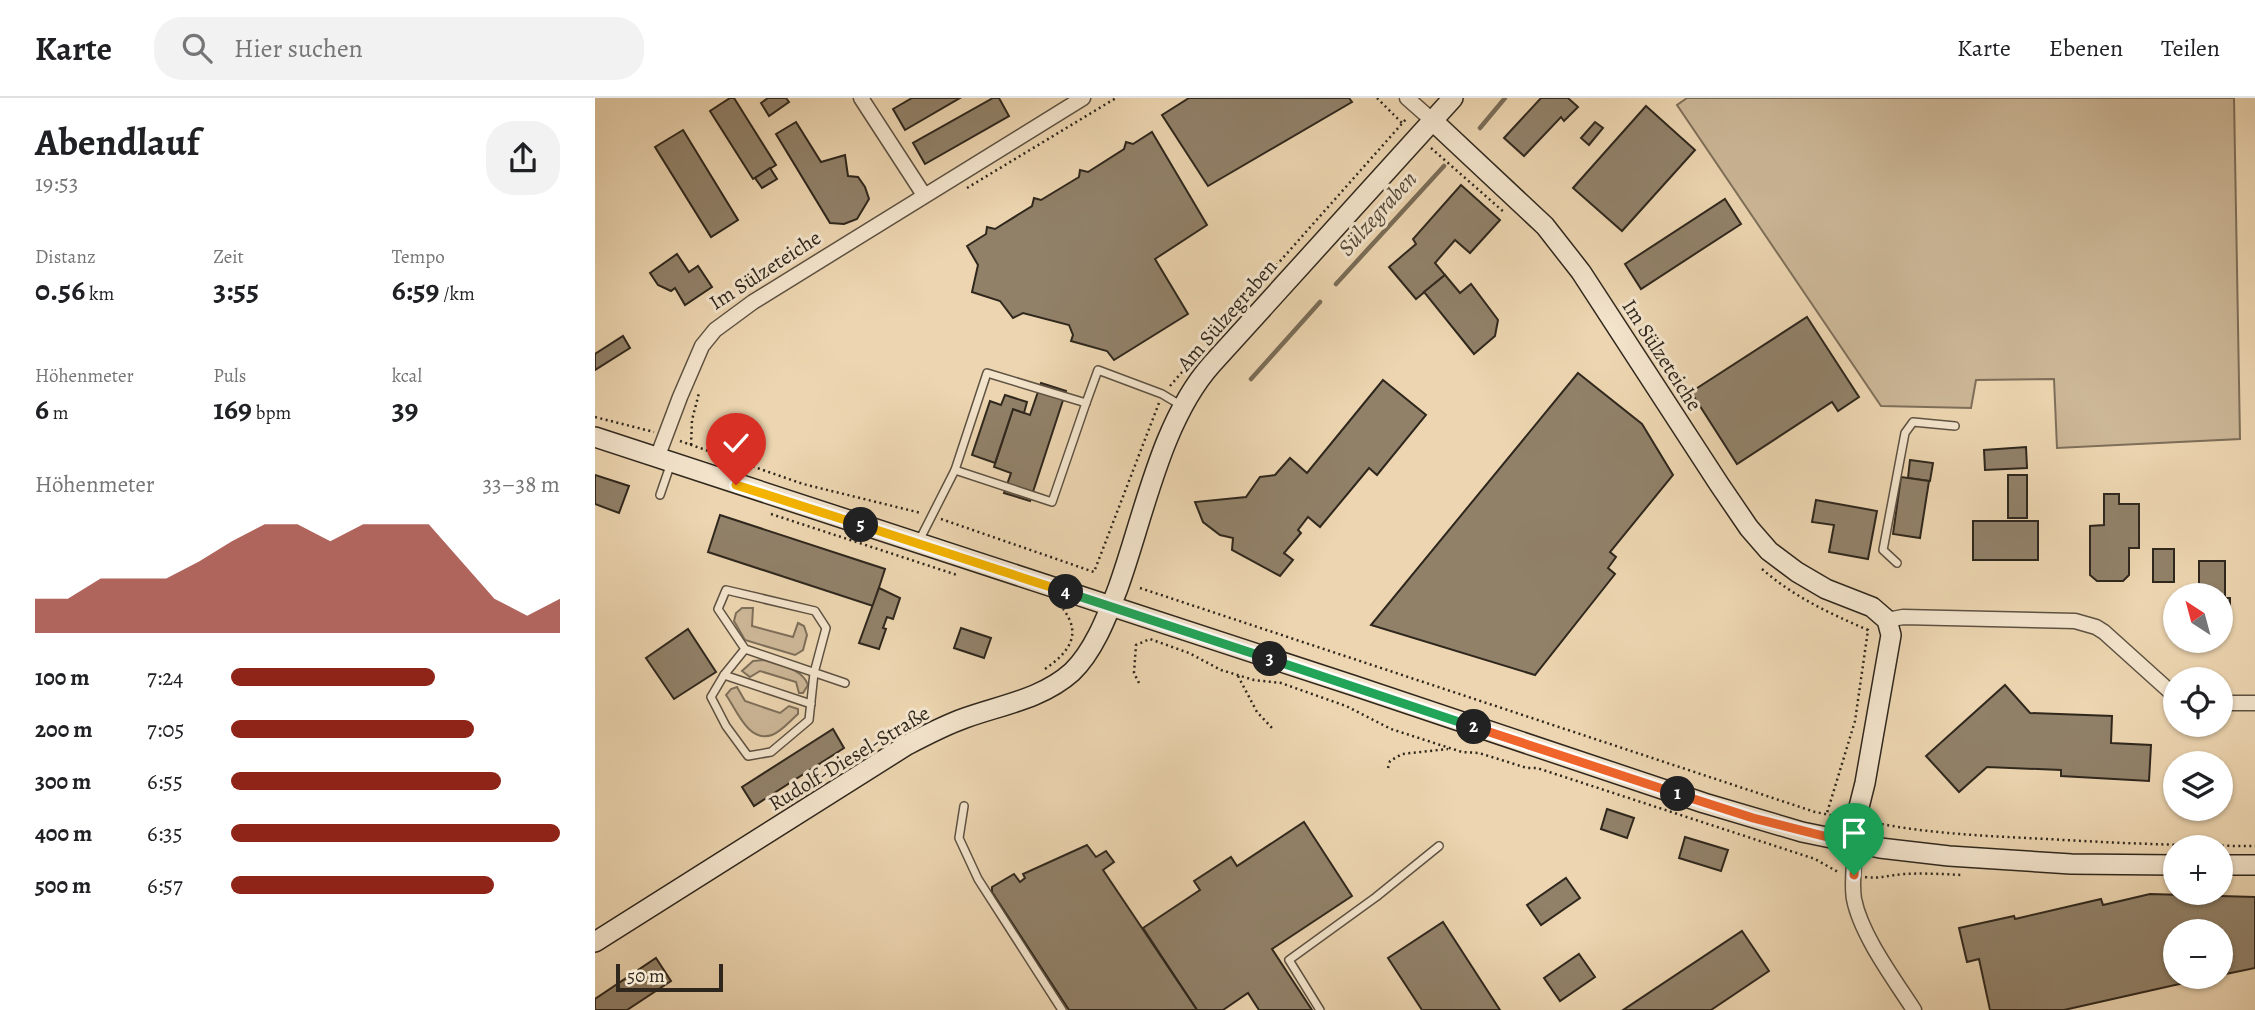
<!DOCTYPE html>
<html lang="de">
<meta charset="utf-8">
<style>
body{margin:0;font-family:Alegreya,serif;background:#f2f2f2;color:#202124;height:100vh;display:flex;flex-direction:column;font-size:26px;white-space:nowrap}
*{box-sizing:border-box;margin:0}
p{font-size:23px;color:#757577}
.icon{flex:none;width:38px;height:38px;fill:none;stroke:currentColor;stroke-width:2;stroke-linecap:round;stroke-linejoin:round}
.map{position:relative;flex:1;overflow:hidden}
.drawer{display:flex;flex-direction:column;background:#fff;width:595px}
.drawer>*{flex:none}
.needle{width:46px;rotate:324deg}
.tools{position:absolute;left:1568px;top:485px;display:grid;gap:14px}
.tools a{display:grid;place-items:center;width:70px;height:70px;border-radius:50%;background:#fff;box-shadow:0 2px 5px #0004;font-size:35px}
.scale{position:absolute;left:21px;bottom:18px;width:107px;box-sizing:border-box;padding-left:7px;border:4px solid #2f271d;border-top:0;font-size:19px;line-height:24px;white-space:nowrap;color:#2f271d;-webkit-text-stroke:5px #f3e4cc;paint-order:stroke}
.pin{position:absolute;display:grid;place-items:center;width:60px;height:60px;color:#fff;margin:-72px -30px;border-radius:50% 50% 50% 0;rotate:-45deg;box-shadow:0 0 7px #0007}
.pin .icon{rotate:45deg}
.km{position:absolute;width:35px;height:35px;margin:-18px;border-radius:50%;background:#222;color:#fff;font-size:19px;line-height:35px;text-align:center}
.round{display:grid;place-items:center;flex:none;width:74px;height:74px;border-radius:28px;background:#f2f2f2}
.overview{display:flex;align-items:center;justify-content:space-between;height:119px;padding:0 35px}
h1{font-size:38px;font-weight:700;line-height:52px}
.metrics{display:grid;grid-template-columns:repeat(3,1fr);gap:10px;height:119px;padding:7px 35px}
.metrics div{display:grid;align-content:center}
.metrics b{font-size:30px;font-weight:700}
.metrics small{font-size:19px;font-weight:400}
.metrics p{font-size:19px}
.chart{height:196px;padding:14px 35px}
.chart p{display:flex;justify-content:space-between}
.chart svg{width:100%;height:126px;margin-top:7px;fill:#8f2418;opacity:.7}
ul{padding:0 35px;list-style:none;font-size:23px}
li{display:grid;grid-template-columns:112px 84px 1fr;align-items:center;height:52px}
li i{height:18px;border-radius:9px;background:#8f2418}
header{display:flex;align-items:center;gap:42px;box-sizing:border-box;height:98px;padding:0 35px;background:#fff;border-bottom:2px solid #e0e0e0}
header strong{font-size:33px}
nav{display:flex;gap:38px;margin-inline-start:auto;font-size:24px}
.search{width:490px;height:63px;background:#f2f2f2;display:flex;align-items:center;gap:18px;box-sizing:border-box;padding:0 24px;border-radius:28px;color:#757577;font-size:26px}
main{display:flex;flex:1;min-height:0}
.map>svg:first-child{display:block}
.green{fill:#ccb797;stroke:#7e6f5a;stroke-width:2}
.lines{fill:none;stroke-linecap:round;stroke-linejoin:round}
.stream{stroke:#7a6c57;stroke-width:4.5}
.building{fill:#918169;stroke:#2f271d;stroke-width:2}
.lane-casing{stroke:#5e5242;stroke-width:10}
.street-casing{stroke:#5e5242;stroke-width:17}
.secondary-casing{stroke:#2f271d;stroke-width:22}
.path{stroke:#2f271d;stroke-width:2.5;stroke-dasharray:2 3.5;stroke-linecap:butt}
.lane{stroke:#f3e4cc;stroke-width:7}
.street{stroke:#f3e4cc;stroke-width:14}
.secondary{stroke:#f3e4cc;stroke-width:19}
.split-1-casing{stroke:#fff;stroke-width:14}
.split-2-casing{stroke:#fff;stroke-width:14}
.split-3-casing{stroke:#fff;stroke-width:14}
.split-4-casing{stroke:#fff;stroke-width:14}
.split-5-casing{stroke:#fff;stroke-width:14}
.split-6-casing{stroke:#fff;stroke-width:14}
.split-1{stroke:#f0652b;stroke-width:9}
.split-2{stroke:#f0652b;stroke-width:9}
.split-3{stroke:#22a559;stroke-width:9}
.split-4{stroke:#22a559;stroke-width:9}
.split-5{stroke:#f5b400;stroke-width:9}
.split-6{stroke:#f5b400;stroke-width:9}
.labels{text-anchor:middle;stroke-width:6;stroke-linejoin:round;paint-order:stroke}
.street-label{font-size:21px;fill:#2f271d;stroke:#f3e4cc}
.water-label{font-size:23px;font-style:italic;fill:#544a3a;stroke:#f3e4cc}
</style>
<header>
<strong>Karte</strong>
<div class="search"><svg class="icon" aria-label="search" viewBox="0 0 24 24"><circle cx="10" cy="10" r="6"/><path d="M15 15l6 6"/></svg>Hier suchen</div>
<nav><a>Karte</a><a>Ebenen</a><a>Teilen</a></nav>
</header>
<main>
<section class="drawer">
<div class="overview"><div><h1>Abendlauf</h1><p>19:53</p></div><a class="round"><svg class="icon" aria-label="share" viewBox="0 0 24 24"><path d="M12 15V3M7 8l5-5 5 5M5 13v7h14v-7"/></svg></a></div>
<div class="metrics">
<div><p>Distanz</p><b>0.56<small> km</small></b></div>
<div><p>Zeit</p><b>3:55</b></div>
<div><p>Tempo</p><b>6:59<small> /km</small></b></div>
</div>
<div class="metrics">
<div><p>Höhenmeter</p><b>6<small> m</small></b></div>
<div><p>Puls</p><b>169<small> bpm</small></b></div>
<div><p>kcal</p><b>39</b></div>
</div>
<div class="chart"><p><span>Höhenmeter</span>33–38 m</p>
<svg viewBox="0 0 160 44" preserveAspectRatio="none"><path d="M0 44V32L10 32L20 25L30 25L40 25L50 19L60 12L70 6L80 6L90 12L100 6L110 6L120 6L130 19L140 32L150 38L160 32V44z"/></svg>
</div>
<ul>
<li><b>100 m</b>7:24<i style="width:62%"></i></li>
<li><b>200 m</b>7:05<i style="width:74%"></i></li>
<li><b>300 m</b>6:55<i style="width:82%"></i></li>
<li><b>400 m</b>6:35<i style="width:100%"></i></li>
<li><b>500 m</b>6:57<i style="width:80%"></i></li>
</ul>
</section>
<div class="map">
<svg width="1660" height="912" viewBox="0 0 1660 912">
<rect width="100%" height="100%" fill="#ecd5b0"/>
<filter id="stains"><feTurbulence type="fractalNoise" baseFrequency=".00286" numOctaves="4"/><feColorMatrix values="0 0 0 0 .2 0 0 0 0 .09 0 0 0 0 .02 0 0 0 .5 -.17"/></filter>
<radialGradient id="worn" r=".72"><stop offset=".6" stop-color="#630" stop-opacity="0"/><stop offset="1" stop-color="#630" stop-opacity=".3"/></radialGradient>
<g class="green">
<path d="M1092,0H1639L1645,341L1462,350L1459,281L1381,282L1376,310L1286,308L1082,7Z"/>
<path d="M147,510H158L157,528L198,539L203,525L209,528L212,537L208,552L200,557L150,542L139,523L141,515Z"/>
<path d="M169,562C185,568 207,570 213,587L208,595H204L201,584L165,573L155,579L147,573L158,563Z"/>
<path d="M142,589L150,603L185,615L194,608L203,611V616C196,622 186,634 177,637C153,645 142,612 131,597L136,591Z"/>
</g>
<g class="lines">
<g class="stream">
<path d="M885,30L910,0"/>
<path d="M741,186L849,68"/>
<path d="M656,281L725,204"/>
</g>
</g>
<g class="building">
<path d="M135,0H139L181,67L158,81L115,13Z"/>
<path d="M173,0H191L194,4L174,18L166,5Z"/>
<path d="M317,0H365L310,32L298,11Z"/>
<path d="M398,0H404L414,18L330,66L318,45Z"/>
<path d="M594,0H754L757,4L613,88L567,17Z"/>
<path d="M946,0H973L983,9L969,23L966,19L929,58L909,40Z"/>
<path d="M1051,8L1100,52L1027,133L978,90Z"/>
<path d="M201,24L226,64L250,57L253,78L263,79L270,89L274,101L262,121L249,126L235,125L181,36Z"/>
<path d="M1000,24L1008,30L994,47L986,40Z"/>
<path d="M88,32L143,122L116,139L60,49Z"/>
<path d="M557,34L612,127L560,161L593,216L519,262L512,253L476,243L478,237L474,227L428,215L418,220L405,203L377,194L383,167L372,148L391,136L392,129L400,131L437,108L439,100L446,102L484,79L485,72L493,74L529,51L531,44L538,46Z"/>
<path d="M175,70L182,81L167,90L160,80Z"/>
<path d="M866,87L905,122L875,155L860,142L840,165L850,177L821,201L794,169L821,146L818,141Z"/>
<path d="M1130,101L1146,126L1046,191L1030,166Z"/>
<path d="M82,156L94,174L103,168L117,189L90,207L80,190L76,193L63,187L55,175Z"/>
<path d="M850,177L865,195L876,186L903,222L900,238L879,256L829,194Z"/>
<path d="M1212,219L1264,299L1243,313L1237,304L1142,366L1096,294Z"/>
<path d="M28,238L35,250L0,272V256Z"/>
<path d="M983,275L1047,326L1078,377L1015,454L1021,459L1013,470L1020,476L940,577L776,527Z"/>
<path d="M788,282L831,317L782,377L774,370L725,429L713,419L703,432L706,435L689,455L698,462L685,478L637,452L638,440L625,437L608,424L600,404L651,399L665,379L680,377L695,360L712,375Z"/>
<path d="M446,285L471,293L435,403L409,395L416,375L399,369L418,311L435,317Z"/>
<path d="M410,297L432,304L429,315L418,311L400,365L377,357L395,303L406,307Z"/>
<path d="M1431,349L1432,370L1390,372L1389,352Z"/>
<path d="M1315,362L1338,365L1335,383L1313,380Z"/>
<path d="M0,377L34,388L24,415L0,406Z"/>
<rect x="1413" y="377" width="19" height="43"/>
<path d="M1306,379L1334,383L1325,440L1298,436Z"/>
<path d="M1509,396H1524V406H1544V450H1534V477L1528,483H1502L1495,477V428L1509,427Z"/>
<path d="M1221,402L1282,413L1273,461L1234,454L1239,427L1217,424Z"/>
<path d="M125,417L290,471L278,508L113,454Z"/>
<rect x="1378" y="423" width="65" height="39"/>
<rect x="1558" y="451" width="21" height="33"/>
<path d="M1604,463H1630V500H1635V530H1629L1628,539L1626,541V497H1597L1596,487H1604Z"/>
<path d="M284,490L305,500L298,521L292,519L288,530L291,531L284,551L264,545Z"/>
<path d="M366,530L396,540L389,560L359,550Z"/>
<path d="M93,531L121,574L79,601L51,560Z"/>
<path d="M1410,587L1435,615L1517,618L1516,645L1556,647L1554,683L1466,678V672L1392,669L1364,694L1331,658Z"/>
<path d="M238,631L249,650L159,708L147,689Z"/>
<path d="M1012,711L1039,720L1032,740L1006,731Z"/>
<path d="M709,724L757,798L677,851L717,912H664L653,895L628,912H602L548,830L605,792L599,783L636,759L642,768Z"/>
<path d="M1090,739L1133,752L1126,773L1084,760Z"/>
<path d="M492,747L501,759L511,753L519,764L508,772L602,912H474L397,794V789L419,776L425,784L430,780L428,776Z"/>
<path d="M971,780L985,800L946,827L932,807Z"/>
<path d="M1555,796L1660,799V870L1626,877V833H1580V878H1620L1469,912H1395L1384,861L1372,864L1364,830L1419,818L1420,821L1506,801L1508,807Z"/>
<path d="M848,824L905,912H827L793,860Z"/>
<path d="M1147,833L1174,873L1116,912H1028Z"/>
<path d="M984,856L1000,879L965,903L949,880Z"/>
<path d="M61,860L76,883L32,912H0V901Z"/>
</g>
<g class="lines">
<defs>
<g id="lane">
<path d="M360,372L457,404L491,305"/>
<path d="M65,397L76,365"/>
<path d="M324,443L360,372L392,275L491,305L503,272L567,296L587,308"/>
<path d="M1302,465L1288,452L1310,335L1318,324L1360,328"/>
<path d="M150,551L129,577L116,599L131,628L153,658L176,654L214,622L219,575L231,530L220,513L131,492L123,511L150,551L250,585"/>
<path d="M129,577L216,606"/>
<path d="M369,708L364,740L383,781L467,912"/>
<path d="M725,912L694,862L781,799L844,748"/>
</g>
<g id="street">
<path d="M266,0L329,97"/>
<path d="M812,0L838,23"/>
<path d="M62,360L85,299L107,248L120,232L158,204L488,0"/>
<path d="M1292,522L1308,519L1480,523L1501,529L1509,534L1580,598"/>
<path d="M1626,605H1660"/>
<path d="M1260,746C1260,764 1256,783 1259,801C1266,837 1299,881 1319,912"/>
</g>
<g id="secondary">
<path d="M838,23L950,128L986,174L1124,386L1154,430L1174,453L1202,474L1231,491L1277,509L1292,522L1296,537L1270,685L1259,729L1260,746"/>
<path d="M0,339L757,587L1109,705L1207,734L1285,750L1354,758L1476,766L1580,767"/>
<path d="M1626,767H1660"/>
<path d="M0,844L312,647C331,637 350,627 370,620C406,607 447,601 477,574C499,553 512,518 523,490C549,418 566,323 617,266L858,0"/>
</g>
</defs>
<use href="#lane" class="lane-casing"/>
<use href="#street" class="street-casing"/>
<use href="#secondary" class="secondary-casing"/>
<g class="path">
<path d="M782,0L807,25"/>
<path d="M836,50L910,115"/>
<path d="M372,90L521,0"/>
<path d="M663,188L812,20"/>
<path d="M575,288L594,266"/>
<path d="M0,319L59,334"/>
<path d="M85,343L208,386L326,415"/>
<path d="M96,347L97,322L104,295"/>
<path d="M176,416L362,477"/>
<path d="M346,421L499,474L564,305"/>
<path d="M1167,471C1199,499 1234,515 1273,532L1260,623L1232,715"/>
<path d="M545,490L1220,714L1245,719"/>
<path d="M450,571C473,555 488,537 468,511"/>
<path d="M643,578L662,614L677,630"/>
<path d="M544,585L539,575L541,547L555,541L594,555L626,572L659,582L686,585L751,608L796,631L867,654L884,655L932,670H942L1220,761L1243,774"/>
<path d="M793,670L795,663L807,656L853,651"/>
<path d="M1276,724C1334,736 1393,738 1452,741C1521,745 1590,748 1660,748"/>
<path d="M1270,779C1286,781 1294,777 1309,776C1328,775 1348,776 1367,777"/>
</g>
<use href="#lane" class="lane"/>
<use href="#street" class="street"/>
<use href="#secondary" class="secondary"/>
</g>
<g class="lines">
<defs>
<path id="split-1" d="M1083,696L1158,720L1260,746L1259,777"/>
<path id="split-2" d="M879,629L1083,696"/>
<path id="split-3" d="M675,561L879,629"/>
<path id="split-4" d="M471,494L675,561"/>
<path id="split-5" d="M266,427L471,494"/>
<path id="split-6" d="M141,387L266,427"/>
</defs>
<use href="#split-1" class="split-1-casing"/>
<use href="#split-2" class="split-2-casing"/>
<use href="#split-3" class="split-3-casing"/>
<use href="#split-4" class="split-4-casing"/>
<use href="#split-5" class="split-5-casing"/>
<use href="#split-6" class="split-6-casing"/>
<use href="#split-1" class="split-1"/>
<use href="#split-2" class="split-2"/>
<use href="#split-3" class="split-3"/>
<use href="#split-4" class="split-4"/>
<use href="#split-5" class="split-5"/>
<use href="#split-6" class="split-6"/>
</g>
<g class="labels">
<g class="street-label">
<text transform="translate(170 172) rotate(-33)" y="7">Im Sülzeteiche</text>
<text transform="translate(632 217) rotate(-49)" y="7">Am Sülzegraben</text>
<text transform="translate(1067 257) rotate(57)" y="7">Im Sülzeteiche</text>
<text transform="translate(254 660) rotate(-31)" y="7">Rudolf-Diesel-Straße</text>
</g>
<g class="water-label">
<text transform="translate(782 115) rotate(-48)" y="8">Sülzegraben</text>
</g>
</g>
<rect width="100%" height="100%" filter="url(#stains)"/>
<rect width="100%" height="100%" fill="url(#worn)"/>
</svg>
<div class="tools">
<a><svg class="needle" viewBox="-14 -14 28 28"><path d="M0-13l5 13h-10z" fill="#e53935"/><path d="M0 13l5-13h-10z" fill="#757577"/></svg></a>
<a><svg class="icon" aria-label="locate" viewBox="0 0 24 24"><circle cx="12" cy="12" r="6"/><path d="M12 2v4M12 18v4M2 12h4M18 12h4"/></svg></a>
<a><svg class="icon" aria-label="layers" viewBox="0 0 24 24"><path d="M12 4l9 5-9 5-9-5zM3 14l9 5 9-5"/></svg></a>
<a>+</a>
<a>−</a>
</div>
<div class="scale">50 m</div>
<div class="pin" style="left:1259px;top:777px;background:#1e9e55"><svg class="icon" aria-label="arrive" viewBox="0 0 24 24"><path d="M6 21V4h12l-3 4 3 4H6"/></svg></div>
<div class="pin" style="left:141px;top:387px;background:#d93025"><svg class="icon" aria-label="check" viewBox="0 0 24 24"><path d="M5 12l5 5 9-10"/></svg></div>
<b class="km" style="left:1083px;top:696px">1</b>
<b class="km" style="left:879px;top:629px">2</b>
<b class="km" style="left:675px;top:561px">3</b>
<b class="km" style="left:471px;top:494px">4</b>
<b class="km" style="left:266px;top:427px">5</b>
</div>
</main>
